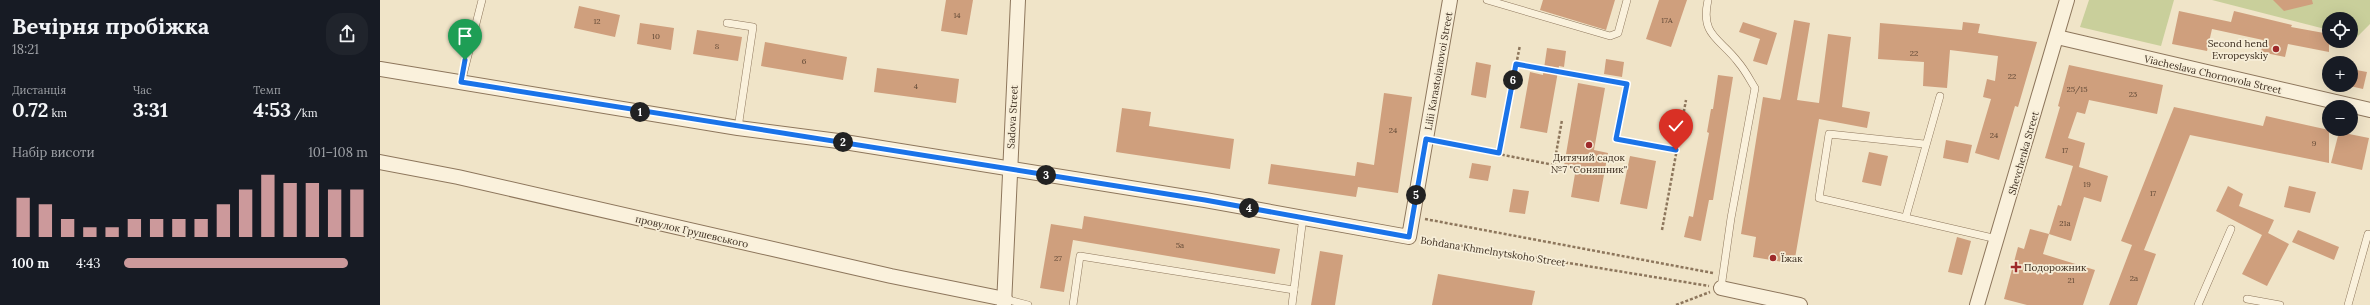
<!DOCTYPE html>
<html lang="uk">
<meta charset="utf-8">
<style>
body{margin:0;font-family:Lora,serif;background:#20242c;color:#f1f3f6;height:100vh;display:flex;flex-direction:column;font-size:15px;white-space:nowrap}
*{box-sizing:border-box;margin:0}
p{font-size:13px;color:#9ea1a6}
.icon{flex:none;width:22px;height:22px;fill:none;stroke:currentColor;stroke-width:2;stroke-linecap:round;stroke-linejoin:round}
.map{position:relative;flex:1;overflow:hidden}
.drawer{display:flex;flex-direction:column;background:#171b24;width:380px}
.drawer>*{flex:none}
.buttons{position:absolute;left:1942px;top:12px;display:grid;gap:8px}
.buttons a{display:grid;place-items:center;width:36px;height:36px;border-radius:50%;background:#171b24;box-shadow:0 4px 16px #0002;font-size:20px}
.pin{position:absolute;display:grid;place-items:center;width:34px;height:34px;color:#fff;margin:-41px -17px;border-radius:50% 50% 50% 0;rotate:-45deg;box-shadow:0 0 4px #0007}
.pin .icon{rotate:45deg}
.km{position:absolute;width:20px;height:20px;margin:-10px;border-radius:50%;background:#222;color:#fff;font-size:11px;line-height:20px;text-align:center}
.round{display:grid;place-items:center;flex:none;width:42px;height:42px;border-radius:16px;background:#20242c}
.summary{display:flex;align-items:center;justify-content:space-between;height:68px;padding:0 12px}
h1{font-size:22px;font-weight:700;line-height:30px}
.stats{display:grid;grid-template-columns:repeat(3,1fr);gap:6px;height:68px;padding:4px 12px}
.stats div{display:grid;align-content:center}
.stats b{font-size:20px;font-weight:700}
.stats small{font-size:11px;font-weight:400}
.stats p{font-size:11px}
.chart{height:112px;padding:8px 12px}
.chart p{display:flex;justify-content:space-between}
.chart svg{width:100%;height:72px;margin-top:4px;stroke:#cc999b;stroke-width:6}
ul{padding:0 12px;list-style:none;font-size:13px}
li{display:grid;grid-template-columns:64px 48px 1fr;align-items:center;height:30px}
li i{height:10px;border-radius:5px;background:#cc999b}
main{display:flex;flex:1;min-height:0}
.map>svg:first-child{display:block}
.green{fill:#c9cf9b}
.building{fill:#cf9f7d}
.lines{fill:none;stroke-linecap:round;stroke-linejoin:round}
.lane-casing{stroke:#8d765c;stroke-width:8}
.street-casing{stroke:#8d765c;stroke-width:16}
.path{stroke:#8d765c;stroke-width:2.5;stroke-dasharray:3 2;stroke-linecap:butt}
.lane{stroke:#faf1dc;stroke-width:7}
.street{stroke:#faf1dc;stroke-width:14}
.route-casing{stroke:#fff;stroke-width:8}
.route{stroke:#1a73e8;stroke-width:5}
.poi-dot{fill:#9e2a2b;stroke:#f7eed8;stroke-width:1.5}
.labels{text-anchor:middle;stroke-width:3.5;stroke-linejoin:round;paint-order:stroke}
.number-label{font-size:8px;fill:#624a37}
.poi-label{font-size:10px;fill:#3d2e20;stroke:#f7eed8;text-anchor:start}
.street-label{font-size:10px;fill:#3d2e20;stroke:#f7eed8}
</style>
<main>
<section class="drawer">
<div class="summary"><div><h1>Вечірня пробіжка</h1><p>18:21</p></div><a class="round"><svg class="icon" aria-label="share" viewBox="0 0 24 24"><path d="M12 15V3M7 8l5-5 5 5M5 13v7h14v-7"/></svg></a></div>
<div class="stats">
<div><p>Дистанція</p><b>0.72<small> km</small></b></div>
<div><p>Час</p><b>3:31</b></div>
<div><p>Темп</p><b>4:53<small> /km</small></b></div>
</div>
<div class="chart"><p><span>Набір висоти</span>101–108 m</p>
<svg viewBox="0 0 160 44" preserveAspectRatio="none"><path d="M5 44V20M15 44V24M25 44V33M35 44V38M45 44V38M55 44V33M65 44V33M75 44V33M85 44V33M95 44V24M105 44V15M115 44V6M125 44V11M135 44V11M145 44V15M155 44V15"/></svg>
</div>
<ul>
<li><b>100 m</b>4:43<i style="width:92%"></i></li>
</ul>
</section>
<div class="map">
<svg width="1990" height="305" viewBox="0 0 1990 305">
<rect width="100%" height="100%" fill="#f0e4c8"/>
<g class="green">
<path d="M1709,0H1794L1781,46L1700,27Z"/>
<path d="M1832,0H1990V24L1977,37L1971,35V19H1949V30Z"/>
</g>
<g class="building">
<path d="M566,0H593L587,35L561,31Z"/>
<path d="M1163,0H1235L1226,30L1160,10Z"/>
<path d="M1279,0H1307L1291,47L1266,39Z"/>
<path d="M1893,0H1932L1933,4L1904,11Z"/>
<path d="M199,6L240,15L235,37L194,28Z"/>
<path d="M1799,11L1851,22L1854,11L1912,25L1911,27L1944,33L1949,35V52L1908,44L1905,57L1881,52L1883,40L1832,29L1827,51L1792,44Z"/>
<path d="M1414,20L1430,23L1417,100L1439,103L1448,34L1471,37L1462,107L1490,112L1487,128L1439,119L1414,264L1373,257L1376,237L1361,234L1383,97L1400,100L1401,97Z"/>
<path d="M1363,22L1397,33L1387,65L1373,61L1380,39L1359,32Z"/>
<path d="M1583,22L1600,24L1598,33L1657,42L1638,107L1635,106L1619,160L1595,153L1611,99L1603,97L1607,79L1615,81L1618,56L1570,50L1567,88L1543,86L1544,62L1498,59L1500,23L1582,30Z"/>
<path d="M260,23L294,28L291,50L257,44Z"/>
<path d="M317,30L362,37L358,61L313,54Z"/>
<path d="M385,42L467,57L463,80L381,66Z"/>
<path d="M1167,48L1186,51L1184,67L1179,66L1167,133L1140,128L1150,72L1163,75Z"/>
<path d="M1226,59L1244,62L1242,77L1224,74Z"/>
<path d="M1096,62L1111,65L1106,98L1091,95Z"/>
<path d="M1689,65L1783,85L1777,114L1709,100L1705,114L1697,112L1688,138L1705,143L1699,167L1728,176L1721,202L1704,197L1691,241L1669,234L1678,205L1681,206L1693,166L1665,158L1680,107L1678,106Z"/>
<path d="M497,68L579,79L576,103L494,92Z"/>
<path d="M1971,69L1987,72L1983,89L1970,86Z"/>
<path d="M1338,75L1353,77L1333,200H1329L1321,241L1304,237L1309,216L1313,217L1329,133L1327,132L1331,109H1333Z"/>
<path d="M1198,83L1225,88L1214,150L1228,153L1219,202L1191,197L1196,168L1184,166Z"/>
<path d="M1004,93L1032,97L1018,193L978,187L976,197L888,184L891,164L975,176L977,162L994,165Z"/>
<path d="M1794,107L1883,126L1886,116L1949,130V163L1810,135L1764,250L1776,254L1757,305H1729L1752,245L1741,241Z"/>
<path d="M742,108L771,112L769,126L854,139L850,169L736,152Z"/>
<path d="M1959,132L1989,138L1982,170L1951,163Z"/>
<path d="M1566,140L1592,145L1588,163L1563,158Z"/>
<path d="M1489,152L1508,156L1501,186L1482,182Z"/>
<path d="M1250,156L1276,161L1267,209L1240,204Z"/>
<path d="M1092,163L1111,166L1108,181L1089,178Z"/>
<path d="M1848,186L1863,194L1859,206L1894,220L1888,233L1909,244L1887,286L1862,274L1882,235L1836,211Z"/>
<path d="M1909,186L1936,192L1930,213L1904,207Z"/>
<path d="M1133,189L1149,191L1145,214L1129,212Z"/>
<path d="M704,216L900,249L895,274L693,240L684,292L660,288L671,224L702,229Z"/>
<path d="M1650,229L1669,234L1663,254L1715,270L1703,305H1647L1624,299L1638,247L1644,249Z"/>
<path d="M1918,230L1959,247L1954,260L1912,242Z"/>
<path d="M1577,237L1591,241L1582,275L1568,272Z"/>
<path d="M940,251L963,255L955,305H931Z"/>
<path d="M1058,274L1155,291L1152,305H1052Z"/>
</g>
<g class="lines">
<defs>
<g id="lane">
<path d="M1107,0L1230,36L1238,33L1247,0"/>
<path d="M1328,0C1320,36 1340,38 1358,62C1365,70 1370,80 1375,88L1351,218L1341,288"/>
<path d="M347,23L373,27L358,128"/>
<path d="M81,83L102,0"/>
<path d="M1544,144L1449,134L1439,198L1617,239"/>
<path d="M1526,216L1560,96"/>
<path d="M625,299L648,305"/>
<path d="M1867,299L1900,305"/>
<path d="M693,305L700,256L914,290"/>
<path d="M912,305L923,217"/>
<path d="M1818,305L1851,229"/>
<path d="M1968,305L1988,234"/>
</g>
<g id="street">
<path d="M1677,37L1990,110"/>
<path d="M0,69L358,128L458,141L825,200L1029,237L1070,0"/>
<path d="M0,162L78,177L511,276L625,299"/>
<path d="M1341,288L1420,305"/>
<path d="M624,305L638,0"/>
<path d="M1597,305L1687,0"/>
</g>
</defs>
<use href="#lane" class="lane-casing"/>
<use href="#street" class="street-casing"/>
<g class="path">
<path d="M1136,64L1247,84L1237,139L1296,150"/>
<path d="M1058,142L1174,165L1182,120"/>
<path d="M1119,153L1140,45"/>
<path d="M1045,219L1333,273"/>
<path d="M1282,230L1306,100"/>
<path d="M1042,239L1329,286"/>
<path d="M1296,305L1330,292"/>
</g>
<use href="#lane" class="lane"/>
<use href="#street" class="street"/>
</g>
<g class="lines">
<defs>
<path id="route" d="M85,60L81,82L825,200L1029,237L1046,139L1119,153L1136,64L1247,84L1236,139L1296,150"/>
</defs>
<use href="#route" class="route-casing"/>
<use href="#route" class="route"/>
</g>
<g class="poi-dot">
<circle cx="1896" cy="49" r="4"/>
<circle cx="1209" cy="145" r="4"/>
<circle cx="1393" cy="258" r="4"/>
<path d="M1634 261h4v4h4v4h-4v4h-4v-4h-4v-4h4z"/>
</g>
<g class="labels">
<g class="number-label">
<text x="577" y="18">14</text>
<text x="1287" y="23">17А</text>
<text x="217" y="24">12</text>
<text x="276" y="39">10</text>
<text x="337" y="49">8</text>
<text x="1534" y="56">22</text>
<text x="424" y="64">6</text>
<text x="1632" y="79">22</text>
<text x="536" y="89">4</text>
<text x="1697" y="92">25/15</text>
<text x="1753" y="97">23</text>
<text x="1013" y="133">24</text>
<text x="1614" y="138">24</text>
<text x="1934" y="146">9</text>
<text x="1685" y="153">17</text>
<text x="1707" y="187">19</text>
<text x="1773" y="196">17</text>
<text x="1685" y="226">21а</text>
<text x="800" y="248">5а</text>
<text x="678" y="261">27</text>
<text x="1754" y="281">2а</text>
<text x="1691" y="283">21</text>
</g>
<g class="poi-label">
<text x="1888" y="47" text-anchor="end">Second hend<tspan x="1888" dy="12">Evropeyskiy</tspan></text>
<text x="1209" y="161" text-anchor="middle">Дитячий садок<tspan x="1209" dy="12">№7 "Соняшник"</tspan></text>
<text x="1401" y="262">Їжак</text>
<text x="1644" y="271">Подорожник</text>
</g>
<g class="street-label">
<text transform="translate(1058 71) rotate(-80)" y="4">Lilii Karastoianovoi Street</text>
<text transform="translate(1833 74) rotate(13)" y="4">Viacheslava Chornovola Street</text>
<text transform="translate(632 117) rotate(-87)" y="4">Sadova Street</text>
<text transform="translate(1643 153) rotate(-74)" y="4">Shevchenka Street</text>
<text transform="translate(312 231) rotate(13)" y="4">провулок Грушевського</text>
<text transform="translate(1113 251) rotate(9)" y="4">Bohdana Khmelnytskoho Street</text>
</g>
</g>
</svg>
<div class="buttons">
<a><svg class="icon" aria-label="locate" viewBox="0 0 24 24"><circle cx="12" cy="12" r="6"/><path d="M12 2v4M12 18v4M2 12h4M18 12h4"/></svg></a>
<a>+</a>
<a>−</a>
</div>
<div class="pin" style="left:85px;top:60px;background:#1e9e55"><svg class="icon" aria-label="arrive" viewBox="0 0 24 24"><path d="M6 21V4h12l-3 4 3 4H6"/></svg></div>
<div class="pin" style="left:1296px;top:150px;background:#d93025"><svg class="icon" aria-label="check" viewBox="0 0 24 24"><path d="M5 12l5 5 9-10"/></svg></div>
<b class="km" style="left:260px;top:112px">1</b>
<b class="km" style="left:463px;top:142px">2</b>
<b class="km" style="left:666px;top:175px">3</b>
<b class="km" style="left:869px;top:208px">4</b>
<b class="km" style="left:1036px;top:195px">5</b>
<b class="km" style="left:1133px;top:80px">6</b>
</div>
</main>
